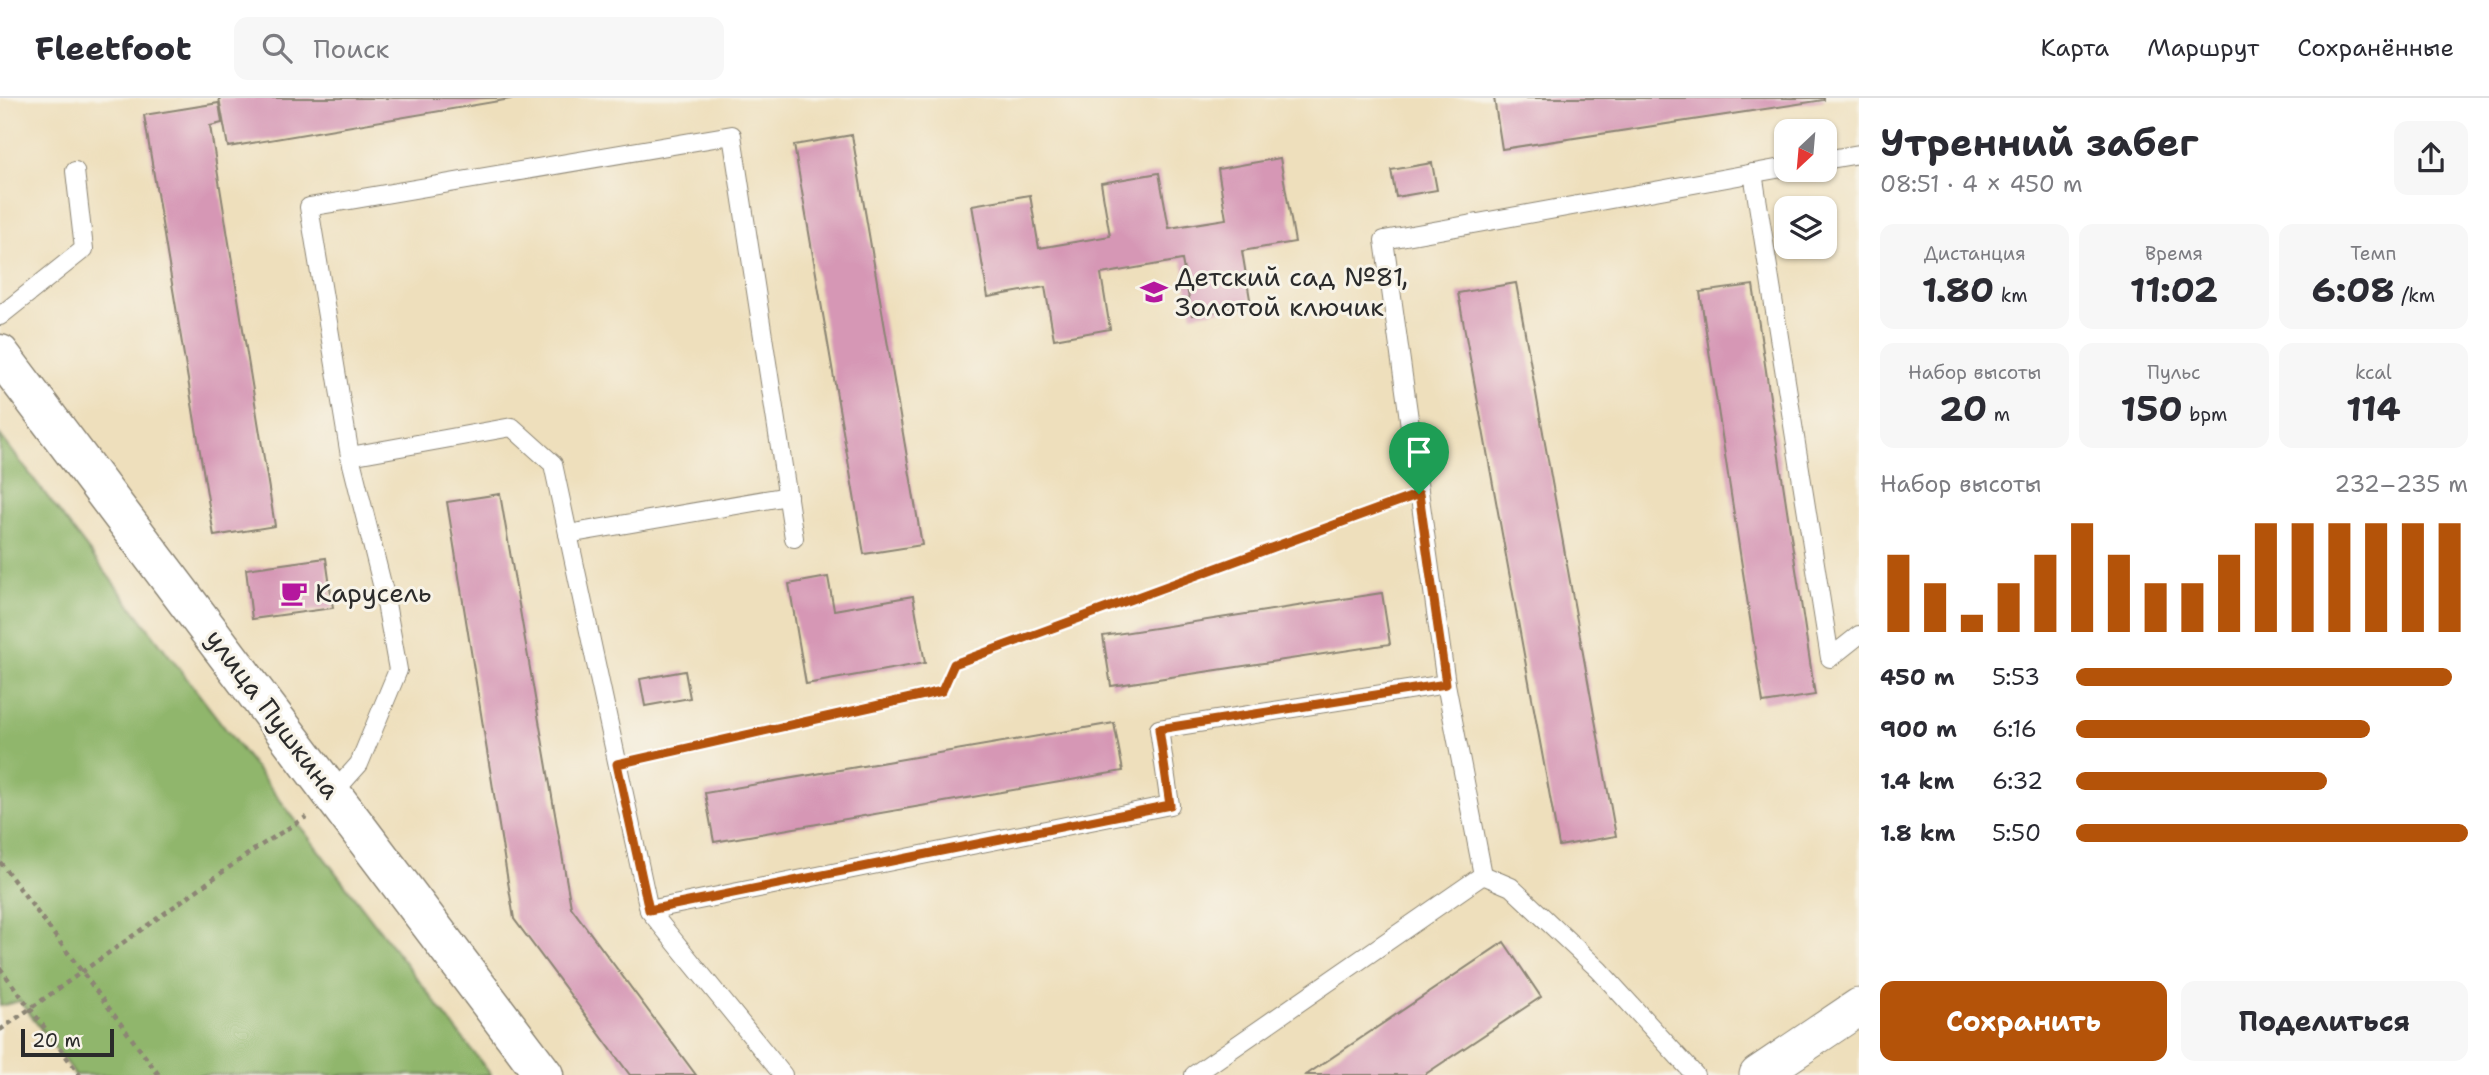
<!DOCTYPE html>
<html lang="ru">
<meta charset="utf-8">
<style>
body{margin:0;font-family:"Shantell Sans",sans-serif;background:#f7f7f7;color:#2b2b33;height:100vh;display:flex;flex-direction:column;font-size:26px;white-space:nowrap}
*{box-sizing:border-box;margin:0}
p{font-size:23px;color:#7c7c81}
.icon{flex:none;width:38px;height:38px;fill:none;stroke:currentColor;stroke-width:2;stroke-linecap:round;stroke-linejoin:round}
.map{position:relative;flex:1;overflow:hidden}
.sheet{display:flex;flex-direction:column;background:#fff;width:630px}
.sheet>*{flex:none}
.needle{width:46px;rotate:206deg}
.fabs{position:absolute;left:1774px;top:21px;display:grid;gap:14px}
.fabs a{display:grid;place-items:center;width:63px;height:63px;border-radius:14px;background:#fff;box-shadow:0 2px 5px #0004;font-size:35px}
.scale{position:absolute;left:21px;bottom:18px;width:93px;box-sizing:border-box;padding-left:7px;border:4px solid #2b2b2b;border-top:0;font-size:19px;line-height:24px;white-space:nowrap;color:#2b2b2b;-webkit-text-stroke:5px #f7f3e8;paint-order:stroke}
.pin{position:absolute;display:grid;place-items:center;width:60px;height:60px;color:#fff;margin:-72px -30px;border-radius:50% 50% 50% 0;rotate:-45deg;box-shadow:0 0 7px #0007}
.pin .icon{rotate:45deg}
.round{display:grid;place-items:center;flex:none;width:74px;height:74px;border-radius:14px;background:#f7f7f7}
.summary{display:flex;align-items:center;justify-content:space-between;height:119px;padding:0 21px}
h1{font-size:38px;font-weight:700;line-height:52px}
.stats{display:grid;grid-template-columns:repeat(3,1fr);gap:10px;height:119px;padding:7px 21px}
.stats div{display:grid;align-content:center;border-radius:14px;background:#f7f7f7;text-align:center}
.stats b{font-size:35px;font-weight:700}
.stats small{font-size:19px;font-weight:400}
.stats p{font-size:19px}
.chart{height:196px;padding:14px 21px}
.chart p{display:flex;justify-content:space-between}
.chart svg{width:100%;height:126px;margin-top:7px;stroke:#b45309;stroke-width:6}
.primary-button{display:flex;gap:14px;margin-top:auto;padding:14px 21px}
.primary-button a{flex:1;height:80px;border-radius:14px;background:#b45309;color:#fff;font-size:28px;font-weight:700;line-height:80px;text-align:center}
.primary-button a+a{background:#f7f7f7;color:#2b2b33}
ul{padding:0 21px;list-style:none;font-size:23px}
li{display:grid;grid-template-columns:112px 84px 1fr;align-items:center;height:52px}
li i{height:18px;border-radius:9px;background:#b45309}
header{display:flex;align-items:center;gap:42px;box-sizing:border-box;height:98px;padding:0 35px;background:#fff;border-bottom:2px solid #e1e1e2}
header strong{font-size:33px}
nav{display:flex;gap:38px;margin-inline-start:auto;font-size:24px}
.search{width:490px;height:63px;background:#f7f7f7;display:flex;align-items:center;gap:18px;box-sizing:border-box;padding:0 24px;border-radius:14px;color:#7c7c81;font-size:26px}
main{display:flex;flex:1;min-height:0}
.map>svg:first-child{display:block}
.forest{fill:#90b66c;stroke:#5e704c;stroke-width:2}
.building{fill:#d697b5}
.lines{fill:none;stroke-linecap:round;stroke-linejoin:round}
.lane-casing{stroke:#8c8574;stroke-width:20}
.street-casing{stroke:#8c8574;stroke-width:39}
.secondary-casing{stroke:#8c8574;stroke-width:41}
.path{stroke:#8c8574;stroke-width:4.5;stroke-dasharray:5 5;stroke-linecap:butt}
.lane{stroke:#fff;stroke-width:18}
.street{stroke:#fff;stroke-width:37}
.secondary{stroke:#fff;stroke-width:38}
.route-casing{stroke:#fff;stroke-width:14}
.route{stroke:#b45309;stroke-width:9}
.labels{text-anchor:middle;stroke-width:6;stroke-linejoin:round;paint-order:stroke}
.poi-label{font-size:26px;fill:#2b2b2b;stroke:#f7f3e8;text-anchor:start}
.street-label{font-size:26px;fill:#2b2b2b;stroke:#f7f3e8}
</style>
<header>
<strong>Fleetfoot</strong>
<div class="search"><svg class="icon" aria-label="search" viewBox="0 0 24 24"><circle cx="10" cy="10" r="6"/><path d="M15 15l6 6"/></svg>Поиск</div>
<nav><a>Карта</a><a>Маршрут</a><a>Сохранённые</a></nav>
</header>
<main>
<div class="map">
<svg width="1859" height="977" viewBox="0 0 1859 977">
<rect width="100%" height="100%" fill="#f7f3e8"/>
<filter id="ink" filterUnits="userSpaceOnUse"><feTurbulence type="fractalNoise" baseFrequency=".0143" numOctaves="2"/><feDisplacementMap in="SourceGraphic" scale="14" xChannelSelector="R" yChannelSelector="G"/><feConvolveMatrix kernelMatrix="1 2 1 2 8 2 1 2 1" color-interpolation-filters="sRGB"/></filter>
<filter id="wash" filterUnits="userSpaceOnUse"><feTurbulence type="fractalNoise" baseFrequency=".00686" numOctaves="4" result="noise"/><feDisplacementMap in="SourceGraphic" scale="28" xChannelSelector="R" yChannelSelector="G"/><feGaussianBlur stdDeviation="1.57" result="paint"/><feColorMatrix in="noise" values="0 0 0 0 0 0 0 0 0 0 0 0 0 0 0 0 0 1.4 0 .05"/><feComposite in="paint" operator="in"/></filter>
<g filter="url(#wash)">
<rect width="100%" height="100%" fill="#eedfbc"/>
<path class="forest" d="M0,337L491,977H75L20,903L0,908Z"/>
<g id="blocks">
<g class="building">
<path d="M219,0H511V1L228,49Z"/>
<path d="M1494,0H1824V2L1502,51Z"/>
<path d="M219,5L222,25L210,28L275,428L214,438L144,17Z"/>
<path d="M852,37L922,447L864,456L794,47Z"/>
<path d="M1280,60L1295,144L1242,153L1251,207L1192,217L1182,162L1101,176L1110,231L1054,241L1045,189L988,199L972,107L1030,97L1039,150L1110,138L1101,85L1159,75L1169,130L1226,121L1218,71Z"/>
<path d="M1432,65L1437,92L1396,99L1391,72Z"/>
<path d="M1516,185L1616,738L1559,748L1458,195Z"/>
<path d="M1753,187L1815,597L1763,605L1700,194Z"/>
<path d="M500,396L571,809L696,977H630L514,821L447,404Z"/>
<path d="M326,460L333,510L252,521L246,471Z"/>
<path d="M828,479L834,512L913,498L925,565L806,586L789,486Z"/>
<path d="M1382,495L1390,546L1111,588L1103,538Z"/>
<path d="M685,573L690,600L645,608L640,581Z"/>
<path d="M1114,625L1123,673L714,744L705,695Z"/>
<path d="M1504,844L1541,899L1424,977H1306Z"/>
</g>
</g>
</g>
<g filter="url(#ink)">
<use href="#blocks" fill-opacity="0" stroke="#8c8574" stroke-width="2"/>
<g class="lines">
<defs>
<g id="lane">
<path d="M1825,62L1859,56"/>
<path d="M1753,75L1830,560L1859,537"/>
<path d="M0,218L84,151L75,73"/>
<path d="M350,358L309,109L732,37L794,440"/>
<path d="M568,436L788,398"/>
<path d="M1446,586L1483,777"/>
<path d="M333,695L359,666L398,572L384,494L350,358L512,329L553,366L649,812L783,977"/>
<path d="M649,812L1170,707L1159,631L1446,586L1384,142L1787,69"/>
<path d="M1194,977L1483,777L1511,789L1599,872L1695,977"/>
</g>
<path id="street" d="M1758,977L1859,909"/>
<path id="secondary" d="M0,256L544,977"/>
</defs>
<use href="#lane" class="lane-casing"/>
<use href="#street" class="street-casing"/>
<use href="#secondary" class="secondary-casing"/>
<g class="path">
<path d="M639,661L942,593L954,566L1396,405"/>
<path d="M0,764L159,977"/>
<path d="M0,870L80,977"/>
<path d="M0,932L255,751L306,719"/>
</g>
<use href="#lane" class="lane"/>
<use href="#street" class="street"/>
<use href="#secondary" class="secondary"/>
</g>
</g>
<g class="lines" filter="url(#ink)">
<defs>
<path id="route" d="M1419,396L1446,586L1159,631L1170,707L649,812L617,666L942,593L954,566Z"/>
</defs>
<use href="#route" class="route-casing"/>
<use href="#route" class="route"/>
</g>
<defs>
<symbol id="school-bare" viewBox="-9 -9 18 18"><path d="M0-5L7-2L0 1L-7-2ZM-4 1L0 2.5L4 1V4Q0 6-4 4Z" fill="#b5179e" stroke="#f7f3e8" stroke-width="2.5" paint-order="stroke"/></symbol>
<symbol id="cafe-bare" viewBox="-9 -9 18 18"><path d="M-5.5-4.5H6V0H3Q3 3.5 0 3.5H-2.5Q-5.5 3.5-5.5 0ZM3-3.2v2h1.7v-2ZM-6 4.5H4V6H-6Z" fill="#b5179e" stroke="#f7f3e8" stroke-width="2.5" paint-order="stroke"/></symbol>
</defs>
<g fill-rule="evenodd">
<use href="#school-bare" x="1135" y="175" width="38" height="38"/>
<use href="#cafe-bare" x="275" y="476" width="38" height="38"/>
</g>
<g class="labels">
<g class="poi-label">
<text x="1175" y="188">Детский сад №81,<tspan x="1175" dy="30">Золотой ключик</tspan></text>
<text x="315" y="504">Карусель</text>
</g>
<g class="street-label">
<text transform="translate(273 616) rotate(53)" y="9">улица Пушкина</text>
</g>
</g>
</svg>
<div class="fabs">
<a><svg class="needle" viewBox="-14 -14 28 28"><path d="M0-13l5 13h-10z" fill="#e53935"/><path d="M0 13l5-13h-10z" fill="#7c7c81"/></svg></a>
<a><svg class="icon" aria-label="layers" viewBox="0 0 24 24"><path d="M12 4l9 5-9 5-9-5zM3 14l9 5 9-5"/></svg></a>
</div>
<div class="scale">20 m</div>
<div class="pin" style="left:1419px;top:396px;background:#1e9e55"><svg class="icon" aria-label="arrive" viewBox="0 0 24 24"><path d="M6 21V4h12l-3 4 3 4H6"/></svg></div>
</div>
<section class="sheet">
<div class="summary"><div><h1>Утренний забег</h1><p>08:51 · 4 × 450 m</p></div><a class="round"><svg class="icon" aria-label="share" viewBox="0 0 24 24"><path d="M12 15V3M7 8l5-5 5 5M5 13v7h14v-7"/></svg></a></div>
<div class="stats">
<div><p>Дистанция</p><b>1.80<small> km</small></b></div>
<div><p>Время</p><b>11:02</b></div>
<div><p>Темп</p><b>6:08<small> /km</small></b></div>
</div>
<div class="stats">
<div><p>Набор высоты</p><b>20<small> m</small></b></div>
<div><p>Пульс</p><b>150<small> bpm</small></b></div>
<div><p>kcal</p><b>114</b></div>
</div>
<div class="chart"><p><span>Набор высоты</span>232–235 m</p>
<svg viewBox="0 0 160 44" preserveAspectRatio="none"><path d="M5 44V17M15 44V27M25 44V38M35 44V27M45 44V17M55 44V6M65 44V17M75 44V27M85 44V27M95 44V17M105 44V6M115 44V6M125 44V6M135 44V6M145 44V6M155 44V6"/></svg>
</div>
<ul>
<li><b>450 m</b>5:53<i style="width:96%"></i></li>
<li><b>900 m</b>6:16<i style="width:75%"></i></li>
<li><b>1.4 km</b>6:32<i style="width:64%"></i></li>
<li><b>1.8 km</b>5:50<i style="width:100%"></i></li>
</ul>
<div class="primary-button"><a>Сохранить</a><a>Поделиться</a></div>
</section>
</main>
